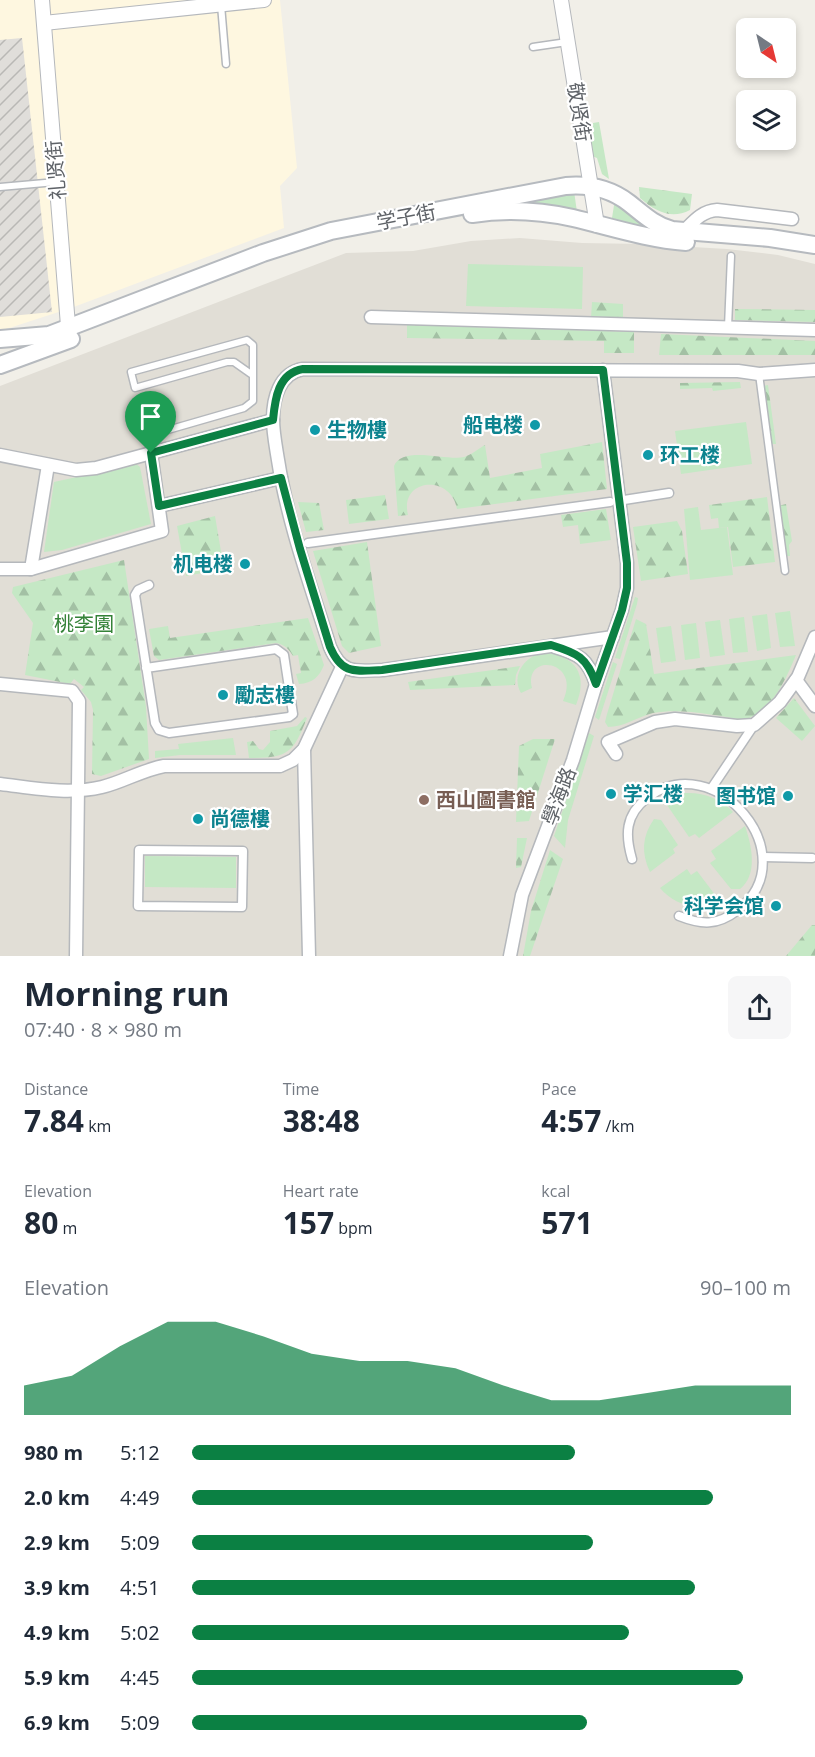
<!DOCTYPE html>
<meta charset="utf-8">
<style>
body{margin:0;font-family:"Open Sans","Noto Sans SC",sans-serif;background:#f6f6f7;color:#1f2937;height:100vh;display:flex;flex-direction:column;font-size:22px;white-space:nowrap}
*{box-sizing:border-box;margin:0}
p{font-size:20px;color:#747a83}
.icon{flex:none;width:33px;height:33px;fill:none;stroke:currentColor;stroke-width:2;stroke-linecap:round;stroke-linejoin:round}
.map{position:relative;height:956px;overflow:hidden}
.panel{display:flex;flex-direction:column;background:#fff;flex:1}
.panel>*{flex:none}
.needle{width:39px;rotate:145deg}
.tools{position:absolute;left:736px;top:18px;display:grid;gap:12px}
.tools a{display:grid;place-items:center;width:60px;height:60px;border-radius:9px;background:#fff;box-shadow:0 3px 9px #0003;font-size:30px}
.pin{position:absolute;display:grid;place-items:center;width:51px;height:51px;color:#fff;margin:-62px -26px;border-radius:50% 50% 50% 0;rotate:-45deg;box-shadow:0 0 6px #0007}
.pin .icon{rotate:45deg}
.round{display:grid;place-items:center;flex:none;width:63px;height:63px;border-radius:9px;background:#f6f6f7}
.summary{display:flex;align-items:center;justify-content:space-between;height:102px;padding:0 24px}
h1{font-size:33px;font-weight:700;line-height:45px}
.stats{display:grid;grid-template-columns:repeat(3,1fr);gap:9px;height:102px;padding:6px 24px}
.stats div{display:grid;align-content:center}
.stats b{font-size:30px;font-weight:700}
.stats small{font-size:16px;font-weight:400}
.stats p{font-size:16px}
.chart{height:168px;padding:12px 24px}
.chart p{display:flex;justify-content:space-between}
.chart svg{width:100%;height:108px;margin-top:6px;fill:#0b8043;opacity:.7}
ul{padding:0 24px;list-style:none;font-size:20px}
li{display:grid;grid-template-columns:96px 72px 1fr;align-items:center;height:45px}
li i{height:15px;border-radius:8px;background:#0b8043}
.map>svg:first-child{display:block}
.commercial{fill:#fef7e0}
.industrial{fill:url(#industrial-furrows)}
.education{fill:#e1ded6}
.green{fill:#c5e8c5}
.forest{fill:url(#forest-firs)}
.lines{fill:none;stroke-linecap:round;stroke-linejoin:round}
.service-casing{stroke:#b5b8bc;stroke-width:9}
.pedestrian-casing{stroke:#b5b8bc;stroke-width:11}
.minor-casing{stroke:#b5b8bc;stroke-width:15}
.tertiary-casing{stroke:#b5b8bc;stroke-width:16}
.secondary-casing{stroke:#b6babf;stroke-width:20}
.service{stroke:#fff;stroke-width:6}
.pedestrian{stroke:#fff;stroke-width:8}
.minor{stroke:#fff;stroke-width:12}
.tertiary{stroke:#fff;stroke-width:14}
.secondary{stroke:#fff;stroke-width:16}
.route-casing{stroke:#fff;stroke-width:12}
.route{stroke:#0b8043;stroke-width:8}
.culture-dot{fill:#0f9aa8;stroke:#fff;stroke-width:2}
.education-dot{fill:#8d6e63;stroke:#fff;stroke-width:2}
.labels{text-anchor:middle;stroke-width:4.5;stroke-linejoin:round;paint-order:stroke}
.street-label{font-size:20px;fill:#5f6368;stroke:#fff}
.culture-label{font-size:20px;font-weight:bold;fill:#0d838f;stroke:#fff;text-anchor:start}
.park-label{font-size:20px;fill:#348238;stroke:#fff}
.education-label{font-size:20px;font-weight:bold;fill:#785e54;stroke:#fff;text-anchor:start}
</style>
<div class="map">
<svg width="815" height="956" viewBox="0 0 815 956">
<defs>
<pattern id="industrial-furrows" width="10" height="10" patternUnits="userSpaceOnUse" patternTransform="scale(1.5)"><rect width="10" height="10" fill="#e0deda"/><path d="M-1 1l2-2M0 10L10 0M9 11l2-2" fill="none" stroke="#b9b8b5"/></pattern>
<pattern id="forest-firs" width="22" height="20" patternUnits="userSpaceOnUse" patternTransform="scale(1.5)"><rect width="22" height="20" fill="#c5e8c5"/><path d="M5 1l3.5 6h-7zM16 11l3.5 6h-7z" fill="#a3c0a4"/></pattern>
</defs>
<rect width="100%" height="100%" fill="#f1efe8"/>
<path class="commercial" d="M0,0H280L297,168L280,186L284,228L71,308L0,331Z"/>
<path class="industrial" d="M22,38L52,312L0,317V40Z"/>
<path class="education" d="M520,238L582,243L641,244L727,249L778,255L815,264V956H0V386L346,253L413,251L471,241Z"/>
<g class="green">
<path d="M599,122L609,179L602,174L597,158L592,156L587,124Z"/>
<path d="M574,191L577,212L515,204Z"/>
<path d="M615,199L651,226C639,229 624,222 612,218Z"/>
<path d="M468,264L583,267L582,309L466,306Z"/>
<path d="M746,422L752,464L681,474L675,431Z"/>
<path d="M136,464L140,467L151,524L62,550L44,552L54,482Z"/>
<path d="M698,507L701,530L727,527L733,575L690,580L684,509Z"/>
<path d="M635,597L638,598L637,604L620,659L615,658Z"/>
<path d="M790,611L795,646L780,647L775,613Z"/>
<path d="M767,614L771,648L757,651L752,616Z"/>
<path d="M744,617L748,652L733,653L729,619Z"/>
<path d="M720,620L725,655L710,657L705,622Z"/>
<path d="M696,623L700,658L685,660L681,625Z"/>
<path d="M671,626L676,661L661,663L656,628Z"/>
<path d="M542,652C575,655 589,674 576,705L563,701C582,660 523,652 532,688L521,693C511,675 524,658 542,652Z"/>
<path d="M613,662L617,664L599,720L595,717Z"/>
<path d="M589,733L594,736L568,820L565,848L554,836Z"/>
<path d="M233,738L236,755H180L155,758V751L179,749L178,744Z"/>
<path d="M685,793C703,792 722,799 733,812L699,838L695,834L689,837L667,805L676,796Z"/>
<path d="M654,819L661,820L678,845L673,849L675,853L650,872C641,853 642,836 654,819Z"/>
<path d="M745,826C752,846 758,875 740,889H731L710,863L716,859L711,851Z"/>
<path d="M145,856L236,857V888L145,887Z"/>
<path d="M687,869L691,875L697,871L719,900C700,913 674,905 660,888Z"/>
</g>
<g class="forest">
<path d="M639,187L692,194L690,210C671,220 655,211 640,198Z"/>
<path d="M592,302L623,304V320L591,318Z"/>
<path d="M735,309L815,310V322L735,320Z"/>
<path d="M407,325L634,332V353H604V341L407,338Z"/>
<path d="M661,334L815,341V355H659Z"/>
<path d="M740,382L741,388L713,391L712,388L680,389V383Z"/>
<path d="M768,385L776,444H770L763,386Z"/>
<path d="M602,442L607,489L457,509C451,474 399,478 408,515L398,516L394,466C402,445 447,461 464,457C471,455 478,449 485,445L490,478L542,468L540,454Z"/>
<path d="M385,495L389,519L349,524L346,500Z"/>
<path d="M767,497L775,562L733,567L728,527L719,528L718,518L711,519L709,505Z"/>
<path d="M298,502L319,503L324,530L306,532Z"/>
<path d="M786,504L792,541L789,545L790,556H784L778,506Z"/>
<path d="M606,509L611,540L580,544L578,525L563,527L561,515Z"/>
<path d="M215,516L224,569L186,576L177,526Z"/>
<path d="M677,521L682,531L688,574L641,581L633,527Z"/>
<path d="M367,542L381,646L349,653L342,646L313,551Z"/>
<path d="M124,560L146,707L149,759L101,776L92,774L93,710L91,702L81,690L84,687L74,679L70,684L25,675L33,623L12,593L13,587Z"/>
<path d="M308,618L324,665C319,677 313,683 299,684L296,674L301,673L298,655L293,656C288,648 285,645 276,643L159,660L154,656L149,629L168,626L170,638Z"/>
<path d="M636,619L646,624L654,674L796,655C785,681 772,712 743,720C714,715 681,708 653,713C637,717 624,727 608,727L605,722L607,714Z"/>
<path d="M520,666L516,675L515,685L410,690L408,682Z"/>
<path d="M794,698L815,726L802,741L776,718Z"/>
<path d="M305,717L307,718C293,753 289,758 249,758L247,742L253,741L259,749L263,750L270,742V731L297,726Z"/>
<path d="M533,739H555L529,821L516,822L519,746Z"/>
<path d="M517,838H527L521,867L516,868Z"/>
<path d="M550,850L563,859L530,956H523L531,911Z"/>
<path d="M812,925H815V956H786Z"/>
</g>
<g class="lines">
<defs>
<g id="service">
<path d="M221,5L226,64"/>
<path d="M533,47L567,42"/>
<path d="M0,187L56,182"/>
<path d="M728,327L731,256"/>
<path d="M759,374L785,571"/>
<path d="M151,453L147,436L244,408L253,401V345L247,340L131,372L135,388L227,362H234L251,374"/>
</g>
<g id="pedestrian">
<path d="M624,500L669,493"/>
<path d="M308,543L610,502"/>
<path d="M146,668L276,649L284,655L293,714L289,717L169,733L159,730L155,723L135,595L138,590L149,585"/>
<path d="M711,789L754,725"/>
<path d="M139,850L243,851L242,907L138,906Z"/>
<path d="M763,857L812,858"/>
<path d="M632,859C625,835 625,815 647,798C714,745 808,856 738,910C717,926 702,925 679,916"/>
</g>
<g id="minor">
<path d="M684,231C694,221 702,211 717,210L792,219"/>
<path d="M371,317L815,330"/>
<path d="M0,455L76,470L96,468L273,420"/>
<path d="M159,506L281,478"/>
<path d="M0,569H31L162,531L151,453"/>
<path d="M31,569L48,465"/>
<path d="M613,637L383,670C355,671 342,675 330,647C311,586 288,524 278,460C276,447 273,433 273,419C273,399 279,373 303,369L738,371L759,374L815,370"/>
<path d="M555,647C579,654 588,659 596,684"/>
<path d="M796,680L815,706"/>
<path d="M0,684L72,691L79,701L76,956"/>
<path d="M304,749L309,956"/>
<path d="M616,754L608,742L655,722L675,719L737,726L754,725L780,702L798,677L815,637"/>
<path d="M0,784C34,788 68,795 102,787C123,782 142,770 164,766H280L293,760L304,749L342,667"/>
<path d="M510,956L522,895L573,760L596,684L622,610L627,588V563L603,370"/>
</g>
<g id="tertiary">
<path d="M42,0L69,338"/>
<path d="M561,0L597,225"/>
<path d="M44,23L264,0"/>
</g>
<g id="secondary">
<path d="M472,214C505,209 541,211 573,218C611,227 647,239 686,242"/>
<path d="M0,339L49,335L263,253L331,231L566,186C589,184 611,189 629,203C643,214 654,225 672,230L770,238L815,245"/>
<path d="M0,365L71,339"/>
</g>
</defs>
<use href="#service" class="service-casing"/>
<use href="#pedestrian" class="pedestrian-casing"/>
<use href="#minor" class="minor-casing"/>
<use href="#tertiary" class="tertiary-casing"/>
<use href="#secondary" class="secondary-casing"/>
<use href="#service" class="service"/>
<use href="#pedestrian" class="pedestrian"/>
<use href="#minor" class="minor"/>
<use href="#tertiary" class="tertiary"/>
<use href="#secondary" class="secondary"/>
</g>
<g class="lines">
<defs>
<path id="route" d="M303,369L603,370L627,563V588L622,610L596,684C587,657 577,653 551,645L382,670C355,671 342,675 330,647L300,549L281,478L159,506L151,453L273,420C275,399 278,373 303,369Z"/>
</defs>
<use href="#route" class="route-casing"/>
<use href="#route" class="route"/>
</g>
<g class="culture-dot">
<circle cx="535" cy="425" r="6"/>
<circle cx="315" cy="430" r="6"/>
<circle cx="648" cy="455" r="6"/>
<circle cx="245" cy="564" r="6"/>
<circle cx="223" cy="695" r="6"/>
<circle cx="611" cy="794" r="6"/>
<circle cx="788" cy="796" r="6"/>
<circle cx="198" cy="819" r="6"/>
<circle cx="776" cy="906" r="6"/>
</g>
<circle class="education-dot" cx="424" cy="800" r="6"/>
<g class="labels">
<g class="street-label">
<text transform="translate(579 112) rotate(81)" y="7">敬贤街</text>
<text transform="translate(56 170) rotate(-95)" y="7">礼贤街</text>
<text transform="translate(406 217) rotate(-11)" y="7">学子街</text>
<text transform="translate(559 796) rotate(-69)" y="7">學海路</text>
</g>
<g class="culture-label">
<text x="523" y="432" text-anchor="end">船电楼</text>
<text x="327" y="437">生物樓</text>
<text x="660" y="462">环工楼</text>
<text x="233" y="571" text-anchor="end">机电楼</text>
<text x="235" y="702">勵志樓</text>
<text x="623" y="801">学汇楼</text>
<text x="776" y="803" text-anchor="end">图书馆</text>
<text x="210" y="826">尚德樓</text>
<text x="764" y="913" text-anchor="end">科学会馆</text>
</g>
<g class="park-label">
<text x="84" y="631">桃李園</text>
</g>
<g class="education-label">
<text x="436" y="807">西山圖書館</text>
</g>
</g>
</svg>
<div class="tools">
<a><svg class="needle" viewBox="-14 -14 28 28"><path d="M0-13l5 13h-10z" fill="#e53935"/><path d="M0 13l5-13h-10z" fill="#747a83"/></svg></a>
<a><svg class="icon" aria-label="layers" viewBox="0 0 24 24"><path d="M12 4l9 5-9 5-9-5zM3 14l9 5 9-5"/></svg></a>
</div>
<div class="pin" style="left:151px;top:453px;background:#1e9e55"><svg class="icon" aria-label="arrive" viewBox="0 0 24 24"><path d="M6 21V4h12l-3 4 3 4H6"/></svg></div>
</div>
<section class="panel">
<div class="summary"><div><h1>Morning run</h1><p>07:40 · 8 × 980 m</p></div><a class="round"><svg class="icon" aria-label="share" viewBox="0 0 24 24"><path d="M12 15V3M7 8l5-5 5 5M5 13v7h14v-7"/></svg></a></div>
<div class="stats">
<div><p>Distance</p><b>7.84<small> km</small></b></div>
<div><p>Time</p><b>38:48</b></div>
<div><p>Pace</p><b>4:57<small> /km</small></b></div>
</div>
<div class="stats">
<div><p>Elevation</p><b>80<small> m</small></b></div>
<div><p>Heart rate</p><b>157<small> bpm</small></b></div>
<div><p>kcal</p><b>571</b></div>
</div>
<div class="chart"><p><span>Elevation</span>90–100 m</p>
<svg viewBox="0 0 160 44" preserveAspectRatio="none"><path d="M0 44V32L10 28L20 16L30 6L40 6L50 12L60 19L70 22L80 22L90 25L100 32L110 38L120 38L130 35L140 32L150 32L160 32V44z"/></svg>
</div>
<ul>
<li><b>980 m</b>5:12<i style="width:64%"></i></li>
<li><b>2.0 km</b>4:49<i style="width:87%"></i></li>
<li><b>2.9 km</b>5:09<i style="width:67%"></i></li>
<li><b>3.9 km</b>4:51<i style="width:84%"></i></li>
<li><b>4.9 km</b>5:02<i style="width:73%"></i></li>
<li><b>5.9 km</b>4:45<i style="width:92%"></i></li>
<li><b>6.9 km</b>5:09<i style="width:66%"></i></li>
</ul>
</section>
